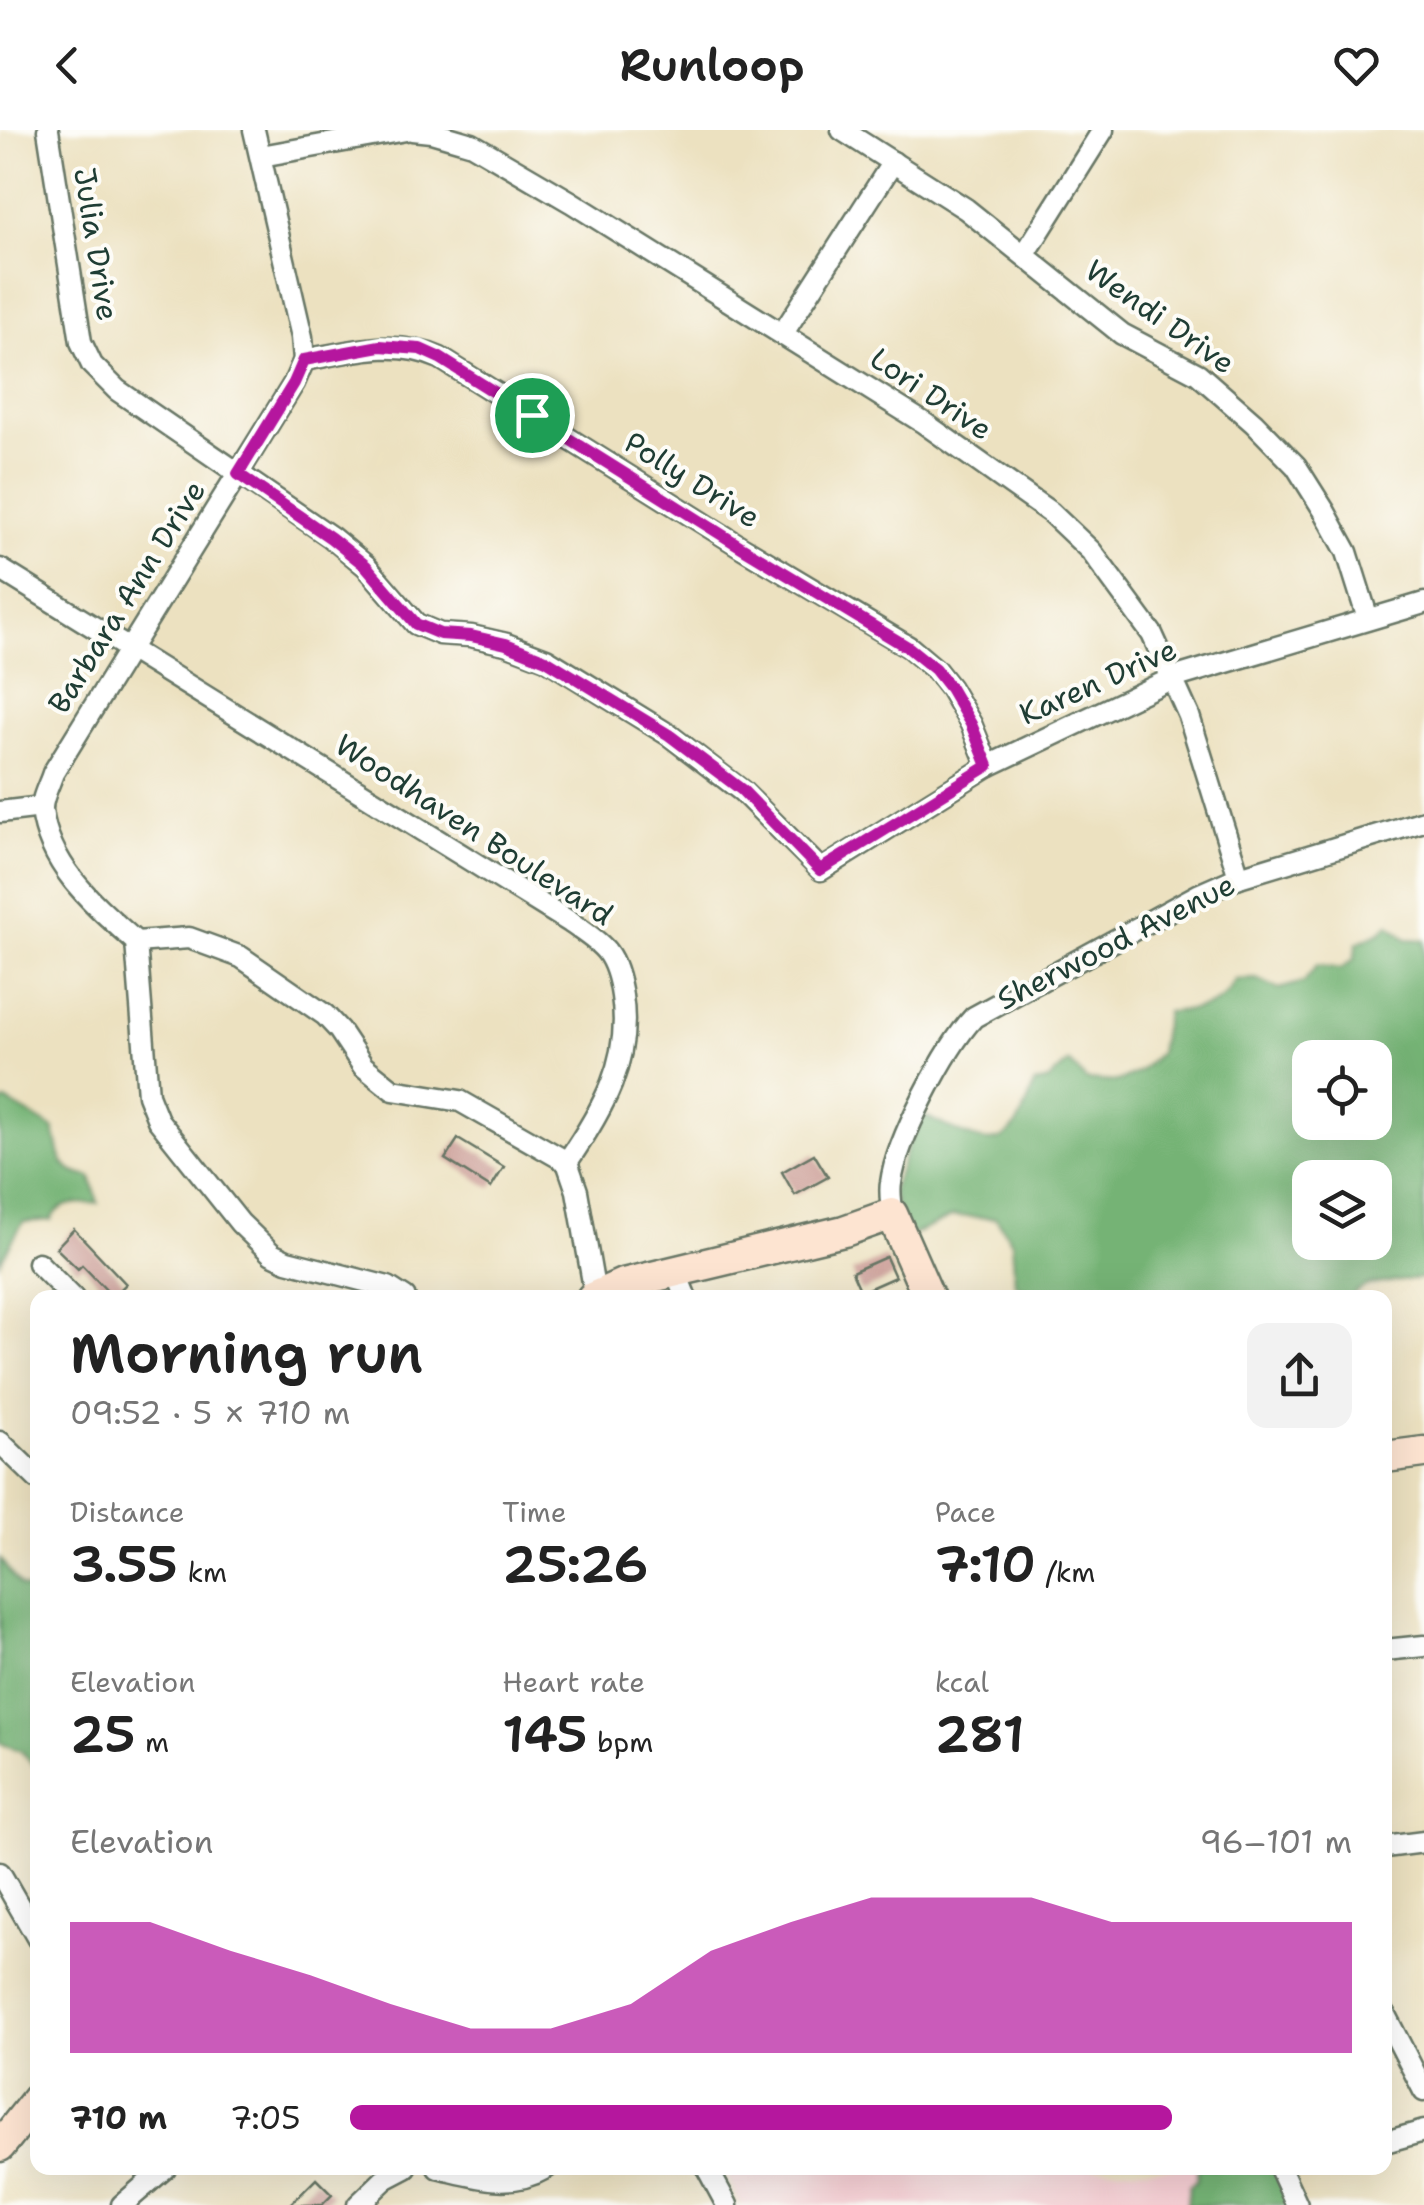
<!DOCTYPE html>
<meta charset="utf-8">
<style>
body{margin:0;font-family:"Shantell Sans",sans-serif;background:#f2f2f2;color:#222;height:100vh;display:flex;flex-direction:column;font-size:38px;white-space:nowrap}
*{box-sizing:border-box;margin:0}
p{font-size:32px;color:#767676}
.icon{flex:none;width:55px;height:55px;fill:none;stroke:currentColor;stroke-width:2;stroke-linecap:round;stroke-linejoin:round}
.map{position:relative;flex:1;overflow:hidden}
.sheet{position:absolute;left:30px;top:1160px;width:1362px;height:885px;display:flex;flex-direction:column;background:#fff;border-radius:20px;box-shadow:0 10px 40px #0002}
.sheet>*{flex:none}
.controls{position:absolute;left:1292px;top:910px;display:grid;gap:20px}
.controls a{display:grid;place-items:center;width:100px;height:100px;border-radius:20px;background:#fff;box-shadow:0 10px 40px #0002;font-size:50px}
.pin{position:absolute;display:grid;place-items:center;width:85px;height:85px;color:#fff;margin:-42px;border:5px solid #fff;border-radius:50%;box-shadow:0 2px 10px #0007}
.round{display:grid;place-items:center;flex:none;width:105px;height:105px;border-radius:20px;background:#f2f2f2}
.headline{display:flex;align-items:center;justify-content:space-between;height:170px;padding:0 40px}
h1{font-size:55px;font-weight:600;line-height:75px}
.figures{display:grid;grid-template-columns:repeat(3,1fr);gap:15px;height:170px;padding:10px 40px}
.figures div{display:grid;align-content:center}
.figures b{font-size:50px;font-weight:600}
.figures small{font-size:28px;font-weight:400}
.figures p{font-size:28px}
.chart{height:280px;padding:20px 40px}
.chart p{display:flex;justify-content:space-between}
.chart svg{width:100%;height:180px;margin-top:10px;fill:#b5179e;opacity:.7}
ul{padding:0 40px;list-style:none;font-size:32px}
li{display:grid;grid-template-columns:160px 120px 1fr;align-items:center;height:75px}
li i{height:25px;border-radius:12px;background:#b5179e}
header{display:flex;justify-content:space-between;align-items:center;height:130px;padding:0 40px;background:#fff;font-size:45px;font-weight:600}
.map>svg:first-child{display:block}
.built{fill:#f7cfd4}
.forest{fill:#74b374;stroke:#4a7854;stroke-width:2.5;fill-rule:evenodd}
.building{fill:#c89790}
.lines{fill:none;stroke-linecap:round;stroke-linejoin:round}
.street-casing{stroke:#677665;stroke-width:25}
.secondary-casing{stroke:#677665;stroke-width:35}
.street{stroke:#fff;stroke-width:20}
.secondary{stroke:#fde4d1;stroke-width:30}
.route-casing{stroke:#fff;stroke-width:20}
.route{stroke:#b5179e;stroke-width:12}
.labels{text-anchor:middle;stroke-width:8;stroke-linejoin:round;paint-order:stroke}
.street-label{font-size:30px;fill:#1f3d34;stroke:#fdfcf7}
</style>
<header><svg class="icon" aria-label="back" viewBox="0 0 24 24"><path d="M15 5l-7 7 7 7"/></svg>Runloop<svg class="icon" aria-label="heart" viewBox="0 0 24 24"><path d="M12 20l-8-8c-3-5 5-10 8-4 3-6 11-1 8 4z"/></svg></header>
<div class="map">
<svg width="1424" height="2075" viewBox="0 0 1424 2075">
<rect width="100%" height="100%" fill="#fdfcf7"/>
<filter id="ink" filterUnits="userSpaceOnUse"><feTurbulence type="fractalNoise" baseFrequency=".01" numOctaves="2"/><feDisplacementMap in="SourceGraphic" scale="20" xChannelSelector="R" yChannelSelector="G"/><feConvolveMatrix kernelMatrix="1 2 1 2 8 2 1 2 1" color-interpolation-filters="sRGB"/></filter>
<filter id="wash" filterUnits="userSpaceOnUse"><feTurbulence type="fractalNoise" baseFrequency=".0048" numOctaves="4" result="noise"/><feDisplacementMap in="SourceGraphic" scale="40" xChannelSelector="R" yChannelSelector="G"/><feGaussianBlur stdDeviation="2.25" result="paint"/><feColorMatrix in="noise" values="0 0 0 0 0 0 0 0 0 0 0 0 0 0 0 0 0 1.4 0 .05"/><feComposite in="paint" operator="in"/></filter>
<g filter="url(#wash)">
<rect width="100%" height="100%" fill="#ece1c0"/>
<path class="built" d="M739,2038H1266L1284,2075H741L726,2043Z"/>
<g class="forest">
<path d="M1389,794L1406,809L1424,810V1148L1368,1155L1355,1162L1352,1167H1041L1015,1154L1012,1112L996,1088L953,1086L904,1109L892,1061L908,1015L925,986C985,1015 1010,1033 1034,954L1049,950L1069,932L1086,950L1118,952L1139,942L1159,923L1166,882C1195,880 1222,880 1235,850L1256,849L1279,859L1304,852L1317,835L1341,839L1354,829L1357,813L1381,802ZM1310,928H1375V992H1310ZM1310,1048H1375V1112H1310Z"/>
<path d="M6,971L54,999C61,1028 58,1042 91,1047L98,1073C79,1074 59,1070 51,1090L23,1092L0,1132V974Z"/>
<path d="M0,1429L20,1456L37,1463V1639L21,1621L0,1613Z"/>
<path d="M1198,2038H1279L1297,2075H1187L1189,2056L1196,2051Z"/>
</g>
<g id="blocks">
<g class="building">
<path d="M458,1009L504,1037L491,1058L445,1029Z"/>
<path d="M814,1024L828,1047L795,1065L782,1042Z"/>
<path d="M74,1099L126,1154L113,1167L82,1135L78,1139L56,1118Z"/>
<path d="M886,1127L895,1147L861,1162L852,1142Z"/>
<path d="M316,2049L332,2065L322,2075H290Z"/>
</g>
</g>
</g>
<g filter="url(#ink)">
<use href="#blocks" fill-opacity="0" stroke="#677665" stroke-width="2.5"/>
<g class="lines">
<defs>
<g id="street">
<path d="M48,0L81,212L92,235L117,260L331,407L366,436L416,494L440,504L471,506L506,514L546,529L669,605L742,661L821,740L988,636L1173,548L1424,473"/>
<path d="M254,0L302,207L304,230L294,253L53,643C50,653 41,669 42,680C49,738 96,776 136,812L148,965L158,990L240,1093L272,1124L287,1131L388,1157L405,1168"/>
<path d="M412,0L431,2L472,14L571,72L924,293L1051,383L1091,421L1152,504L1189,586L1239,747"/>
<path d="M842,0L966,79L1122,204L1198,244L1254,293L1296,336L1325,382L1347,422L1368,489"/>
<path d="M261,26L406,0"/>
<path d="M1025,124L1103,0"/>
<path d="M783,203L893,32"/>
<path d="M304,230C351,222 394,208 440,228L743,418L909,517L935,539L950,558L971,594L988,636"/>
<path d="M0,439L570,792C582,801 598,810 607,822C616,834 620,852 622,866C632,930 602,981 567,1032"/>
<path d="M0,682L42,677"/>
<path d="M136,812L189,808L241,827L325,885L339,900L363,936L393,960L460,971L567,1032"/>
<path d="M567,1032L577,1061L595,1164"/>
<path d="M892,1084C892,1074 889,1063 891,1053C896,1011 946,917 974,887L1198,765L1239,747L1424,691"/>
<path d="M38,1133L73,1168"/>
<path d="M675,1141L686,1168"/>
<path d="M0,1312L38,1349"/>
<path d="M1385,1520L1424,1516"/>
<path d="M1385,1717L1424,1712"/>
<path d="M0,1743L38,1809"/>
<path d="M1385,1885L1424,1961"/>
<path d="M1385,2012L1424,2001"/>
<path d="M438,2038C477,2047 510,2059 546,2038"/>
<path d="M707,2038L727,2075"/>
<path d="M1280,2038L1297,2075"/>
<path d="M122,2075L165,2038"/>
<path d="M358,2075L385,2049L406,2038"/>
</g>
<g id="secondary">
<path d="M592,1168L623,1154L844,1101L892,1084L929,1168"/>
<path d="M1385,1327L1424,1322"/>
<path d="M0,2016L38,1968"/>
</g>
</defs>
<use href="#street" class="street-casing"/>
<use href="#secondary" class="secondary-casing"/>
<use href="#street" class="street"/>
<use href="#secondary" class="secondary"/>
</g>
</g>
<g class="lines" filter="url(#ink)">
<defs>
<path id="route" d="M380,216L420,219L440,228L743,418L909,518L935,539L950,558L971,594L988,636L820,740L742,660L669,605L546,530L506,514L471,506L440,504L416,494L366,436L331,408L238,344L294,253L304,230Z"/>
</defs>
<use href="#route" class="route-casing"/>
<use href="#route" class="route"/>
</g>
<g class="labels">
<g class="street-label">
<text transform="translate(96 114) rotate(81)" y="10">Julia Drive</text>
<text transform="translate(1160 187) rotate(35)" y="10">Wendi Drive</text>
<text transform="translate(931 264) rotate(34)" y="10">Lori Drive</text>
<text transform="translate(692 350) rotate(32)" y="10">Polly Drive</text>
<text transform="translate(127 467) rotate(-58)" y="10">Barbara Ann Drive</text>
<text transform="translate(1098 552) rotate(-24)" y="10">Karen Drive</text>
<text transform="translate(474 700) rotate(33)" y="10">Woodhaven Boulevard</text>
<text transform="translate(1116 812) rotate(-27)" y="10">Sherwood Avenue</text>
</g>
</g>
</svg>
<div class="controls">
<a><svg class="icon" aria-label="locate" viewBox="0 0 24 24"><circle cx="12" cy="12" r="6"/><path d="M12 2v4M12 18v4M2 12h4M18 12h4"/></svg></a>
<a><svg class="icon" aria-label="layers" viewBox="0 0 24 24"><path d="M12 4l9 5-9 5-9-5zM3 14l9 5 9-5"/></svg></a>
</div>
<div class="pin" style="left:532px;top:285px;background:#1e9e55"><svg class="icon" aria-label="arrive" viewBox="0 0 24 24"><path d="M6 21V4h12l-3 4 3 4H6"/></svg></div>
<section class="sheet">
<div class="headline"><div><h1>Morning run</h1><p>09:52 · 5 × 710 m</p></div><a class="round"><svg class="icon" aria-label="share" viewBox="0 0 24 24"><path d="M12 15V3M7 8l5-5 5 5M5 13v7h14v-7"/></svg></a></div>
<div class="figures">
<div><p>Distance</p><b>3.55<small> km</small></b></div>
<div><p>Time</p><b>25:26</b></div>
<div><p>Pace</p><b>7:10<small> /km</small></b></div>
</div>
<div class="figures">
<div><p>Elevation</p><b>25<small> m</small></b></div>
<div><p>Heart rate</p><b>145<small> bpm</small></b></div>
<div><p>kcal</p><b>281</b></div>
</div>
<div class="chart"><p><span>Elevation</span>96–101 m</p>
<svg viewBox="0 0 160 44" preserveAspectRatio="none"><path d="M0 44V12L10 12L20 19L30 25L40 32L50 38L60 38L70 32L80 19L90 12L100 6L110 6L120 6L130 12L140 12L150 12L160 12V44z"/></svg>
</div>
<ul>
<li><b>710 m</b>7:05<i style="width:82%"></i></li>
</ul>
</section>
</div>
